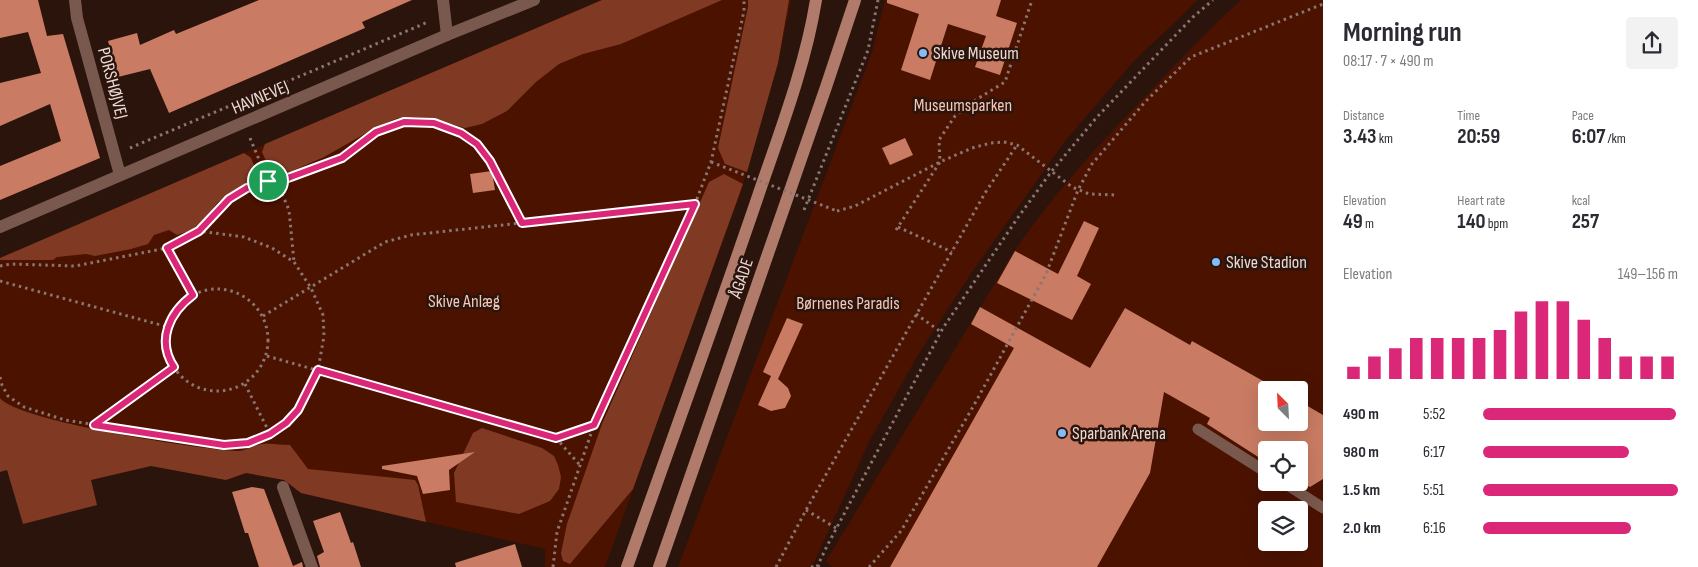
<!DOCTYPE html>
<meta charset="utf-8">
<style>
body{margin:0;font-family:"Sofia Sans Condensed",sans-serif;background:#f2f2f3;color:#2b2b33;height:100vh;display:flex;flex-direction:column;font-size:19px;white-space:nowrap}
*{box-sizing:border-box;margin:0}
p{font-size:16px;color:#7c7c81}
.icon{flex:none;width:28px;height:28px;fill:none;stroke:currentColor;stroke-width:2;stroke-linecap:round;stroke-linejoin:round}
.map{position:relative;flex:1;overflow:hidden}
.sheet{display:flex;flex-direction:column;background:#fff;width:375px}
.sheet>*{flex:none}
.needle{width:32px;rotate:336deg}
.controls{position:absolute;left:1258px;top:381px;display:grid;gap:10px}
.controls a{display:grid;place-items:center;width:50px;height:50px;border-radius:5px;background:#fff;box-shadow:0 5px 20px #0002;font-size:25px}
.pin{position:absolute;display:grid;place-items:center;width:42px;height:42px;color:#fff;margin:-21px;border:2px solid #fff;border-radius:50%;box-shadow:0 1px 5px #0007}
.round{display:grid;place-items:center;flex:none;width:52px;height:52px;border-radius:5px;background:#f2f2f3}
.head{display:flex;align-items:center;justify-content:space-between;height:85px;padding:0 20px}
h1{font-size:28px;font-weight:700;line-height:38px}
.figures{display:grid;grid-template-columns:repeat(3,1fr);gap:8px;height:85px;padding:5px 20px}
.figures div{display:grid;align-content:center}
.figures b{font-size:21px;font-weight:700}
.figures small{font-size:14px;font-weight:400}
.figures p{font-size:14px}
.chart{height:140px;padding:10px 20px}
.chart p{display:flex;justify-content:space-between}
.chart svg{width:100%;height:90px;margin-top:5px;stroke:#db2777;stroke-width:6}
ul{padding:0 20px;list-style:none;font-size:16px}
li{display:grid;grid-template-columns:80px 60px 1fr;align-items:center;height:38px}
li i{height:12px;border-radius:6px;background:#db2777}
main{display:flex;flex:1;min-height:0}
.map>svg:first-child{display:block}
.green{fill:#4b1200;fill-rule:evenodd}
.forest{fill:#803a23}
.building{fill:#c97c63}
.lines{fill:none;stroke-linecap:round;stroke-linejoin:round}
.path{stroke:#8a7670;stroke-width:3;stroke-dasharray:2.5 4;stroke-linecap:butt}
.lane{stroke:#79594e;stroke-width:11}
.street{stroke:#79594e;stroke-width:12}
.secondary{stroke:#b07b6a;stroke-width:12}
.path-bridge{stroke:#8a7670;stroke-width:3;stroke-dasharray:2.5 4;stroke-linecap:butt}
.route-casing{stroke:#fff;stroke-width:10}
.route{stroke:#db2777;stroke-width:6}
.poi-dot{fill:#83bcfb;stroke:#2b140c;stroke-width:2}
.labels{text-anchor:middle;stroke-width:5;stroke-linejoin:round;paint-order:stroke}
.poi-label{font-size:18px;fill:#ead9d4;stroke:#2b140c;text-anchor:start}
.street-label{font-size:18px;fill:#ead9d4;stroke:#2b140c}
.park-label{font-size:18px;fill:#f3c7b9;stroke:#2b140c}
</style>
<main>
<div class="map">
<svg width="1323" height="567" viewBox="0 0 1323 567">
<rect width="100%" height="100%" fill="#2b140c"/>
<g class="green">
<path d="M601,0H791L778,63L741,191L605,567H545V549L301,493L284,480L246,473L226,480L0,436V258Z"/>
<path d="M885,0H1198L1133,62L1065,141L972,272L918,355L870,440L812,567H678L872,52Z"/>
<path d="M1241,0H1323V567H832L826,561L1017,247C1054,194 1097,146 1142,100C1174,66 1206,32 1241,0ZM1266,390H1299V422H1266ZM1266,450H1299V482H1266ZM1266,510H1299V542H1266Z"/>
</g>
<g class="forest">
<path d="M602,0H722L621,44L583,54L559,64L536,82L507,111L482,124L465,128L432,118L411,117L398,118L375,128L324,157L292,171L281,173L267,163L262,152L265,144Z"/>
<path d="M748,0H789L778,63L747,172L725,164L718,148L748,7Z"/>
<path d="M244,153L251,158L256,170L250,181L218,202L206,217L192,230L177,235L169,230L154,235L148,244L131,249L95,256L86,254L57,257L53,260H0V258Z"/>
<path d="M724,174L743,184L633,489L570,564L563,561L561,553L567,524L602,424L709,182Z"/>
<path d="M0,398C16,421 203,450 237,451C246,451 254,445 263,444C271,443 281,445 290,445L308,469L415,480L418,485L426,522L301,493L284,480L246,473L226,480L151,466L91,480L97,505L23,524L7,470L0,472Z"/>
<path d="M482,428L542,448L554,456L558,465L561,477L559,489L550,501L519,514L456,502L454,473L473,433Z"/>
</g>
<g class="building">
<path d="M0,0H38L47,36L63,34L100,158L0,200V166L61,141L50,104L0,126V83L41,73L28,32L0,38Z"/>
<path d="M259,0H412L362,22L365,28L169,113L150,69L118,77L108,41L137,33L140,45L174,30L176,34Z"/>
<path d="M887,0H1001L996,16L1017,23L1000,75L975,67L986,36L948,24L930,80L901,70L919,14L887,3Z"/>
<path d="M905,138L913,155L890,165L882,148Z"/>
<path d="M492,171L495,190L473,193L470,174Z"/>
<path d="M1084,221L1099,228L1077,276L1091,284L1072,320L997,283L1015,251L1058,274Z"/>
<path d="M980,307L1090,368L1125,308L1190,345L1192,341L1279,390H1266V422H1299V401L1323,415V479L1310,487L1299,481V450H1266V462L1207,424L1210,418L1164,392L1150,473L1097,567H890L1014,348L971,324Z"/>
<path d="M787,318L803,324L778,379L788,388L791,396L785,408L771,411L758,405L771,376L763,372Z"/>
<path d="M475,452L449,470L450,490L423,494L417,476L382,469V466Z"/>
<path d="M252,487L264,489L293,566L302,562L303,567H259L248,533H245L232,492Z"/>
<path d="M340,512L351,543L353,542L361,567H320L317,556L324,552L313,521Z"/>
<path d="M515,544L522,567H456L455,563Z"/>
</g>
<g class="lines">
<g class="path">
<path d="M250,138L268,181"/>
<path d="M130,148L428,22"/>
<path d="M277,182L289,210L294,262"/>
<path d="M804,210L868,50L878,0"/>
<path d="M837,211L855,206L940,162L972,148L991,143L1004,142L1017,145L1072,187L1089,194L1117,195"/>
<path d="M898,227L952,252"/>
<path d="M896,230L940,162L939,140L955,116L974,101L1005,82L1032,0"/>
<path d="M167,248L193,295"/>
<path d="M0,266L11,264L75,266L167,248L199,231L229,199L247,188L268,181L277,182L342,158L376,132L404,122L434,123L461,133L477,144L490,161L522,223"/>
<path d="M0,281L168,327"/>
<circle cx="217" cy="340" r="51"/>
<path d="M916,314L941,332"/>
<path d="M263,316L385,242L411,235L694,204"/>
<path d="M267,356L556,438"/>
<path d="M0,377L2,385L8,396L24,407L65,420L224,445L248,443L270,434L287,423L298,410L318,370L324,336L323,315L311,288L294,262L272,248L244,237L199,231"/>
<path d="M245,384L270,434"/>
<path d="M94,424L174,367"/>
<path d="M579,464L556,438L593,425"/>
<path d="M806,510L836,528"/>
<path d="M553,567L557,532L594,425L695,204L711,162L744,11V0"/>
<path d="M776,567L806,510L985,193L1017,145"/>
<path d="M811,567L818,566L821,567"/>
<path d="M817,567L827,546L943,328L1019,216L1051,172L1097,117L1193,17L1213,0"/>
<path d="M869,567L901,531L974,405L1046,274L1078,190L1092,164L1145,102L1191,57L1323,4"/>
</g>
<g class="lane">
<path d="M1198,429L1266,472"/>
<path d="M1283,482L1323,508"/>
</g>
<g class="street">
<path d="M75,0L77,18L120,175"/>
<path d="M443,0L447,35"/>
<path d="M0,227L447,35L534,0"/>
<path d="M283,487L312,567"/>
</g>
<g class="secondary">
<path d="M627,567C670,445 715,322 757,199C779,134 805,68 816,0"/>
<path d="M659,567L826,87L855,0"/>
</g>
<path class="path-bridge" d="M711,162L837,211"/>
</g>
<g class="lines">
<defs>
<path id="route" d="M404,122L434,123L461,133L477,144L490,161L522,223L695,204L594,425L556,438L318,370L298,410L286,423L270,434L248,443L224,445L94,425L174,367C156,340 170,312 193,295L167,248L199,231L229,199L247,188L268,181L277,182L342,158L376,132Z"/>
</defs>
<use href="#route" class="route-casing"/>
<use href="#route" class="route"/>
</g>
<g class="poi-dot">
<circle cx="923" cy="53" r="5"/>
<circle cx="1216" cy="262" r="5"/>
<circle cx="1062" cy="433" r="5"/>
</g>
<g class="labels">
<g class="poi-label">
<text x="933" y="59">Skive Museum</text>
<text x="1226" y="268">Skive Stadion</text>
<text x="1072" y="439">Sparbank Arena</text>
</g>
<g class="street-label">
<text transform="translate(113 83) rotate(75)" y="6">PORSHØJVEJ</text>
<text transform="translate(260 97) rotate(-23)" y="6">HAVNEVEJ</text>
<text transform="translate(741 278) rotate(-71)" y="6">ÅGADE</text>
</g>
<g class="park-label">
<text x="963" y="111">Museumsparken</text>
<text x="464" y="307">Skive Anlæg</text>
<text x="848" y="309">Børnenes Paradis</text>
</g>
</g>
</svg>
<div class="controls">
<a><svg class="needle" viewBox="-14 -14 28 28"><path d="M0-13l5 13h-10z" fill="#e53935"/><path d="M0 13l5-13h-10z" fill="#7c7c81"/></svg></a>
<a><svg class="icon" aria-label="locate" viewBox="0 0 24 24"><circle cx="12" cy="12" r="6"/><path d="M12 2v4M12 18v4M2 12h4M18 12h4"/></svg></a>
<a><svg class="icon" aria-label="layers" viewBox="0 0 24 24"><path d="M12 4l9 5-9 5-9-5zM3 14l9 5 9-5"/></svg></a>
</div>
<div class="pin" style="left:268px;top:181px;background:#1e9e55"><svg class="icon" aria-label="arrive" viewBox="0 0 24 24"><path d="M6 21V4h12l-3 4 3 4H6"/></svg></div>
</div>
<section class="sheet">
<div class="head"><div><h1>Morning run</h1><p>08:17 · 7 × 490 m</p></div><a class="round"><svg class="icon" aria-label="share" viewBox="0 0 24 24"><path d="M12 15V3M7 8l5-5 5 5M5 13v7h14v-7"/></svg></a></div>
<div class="figures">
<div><p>Distance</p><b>3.43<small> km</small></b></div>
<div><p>Time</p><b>20:59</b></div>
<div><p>Pace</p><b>6:07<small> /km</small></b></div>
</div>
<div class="figures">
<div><p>Elevation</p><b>49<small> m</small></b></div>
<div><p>Heart rate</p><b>140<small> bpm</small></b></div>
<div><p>kcal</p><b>257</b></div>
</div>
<div class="chart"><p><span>Elevation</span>149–156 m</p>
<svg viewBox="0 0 160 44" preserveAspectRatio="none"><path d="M5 44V38M15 44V33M25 44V29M35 44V24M45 44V24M55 44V24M65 44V24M75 44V20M85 44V11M95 44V6M105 44V6M115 44V15M125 44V24M135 44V33M145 44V33M155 44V33"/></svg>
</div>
<ul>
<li><b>490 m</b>5:52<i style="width:99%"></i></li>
<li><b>980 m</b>6:17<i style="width:75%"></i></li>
<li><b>1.5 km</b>5:51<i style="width:100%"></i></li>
<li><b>2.0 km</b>6:16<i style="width:76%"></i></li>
</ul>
</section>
</main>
